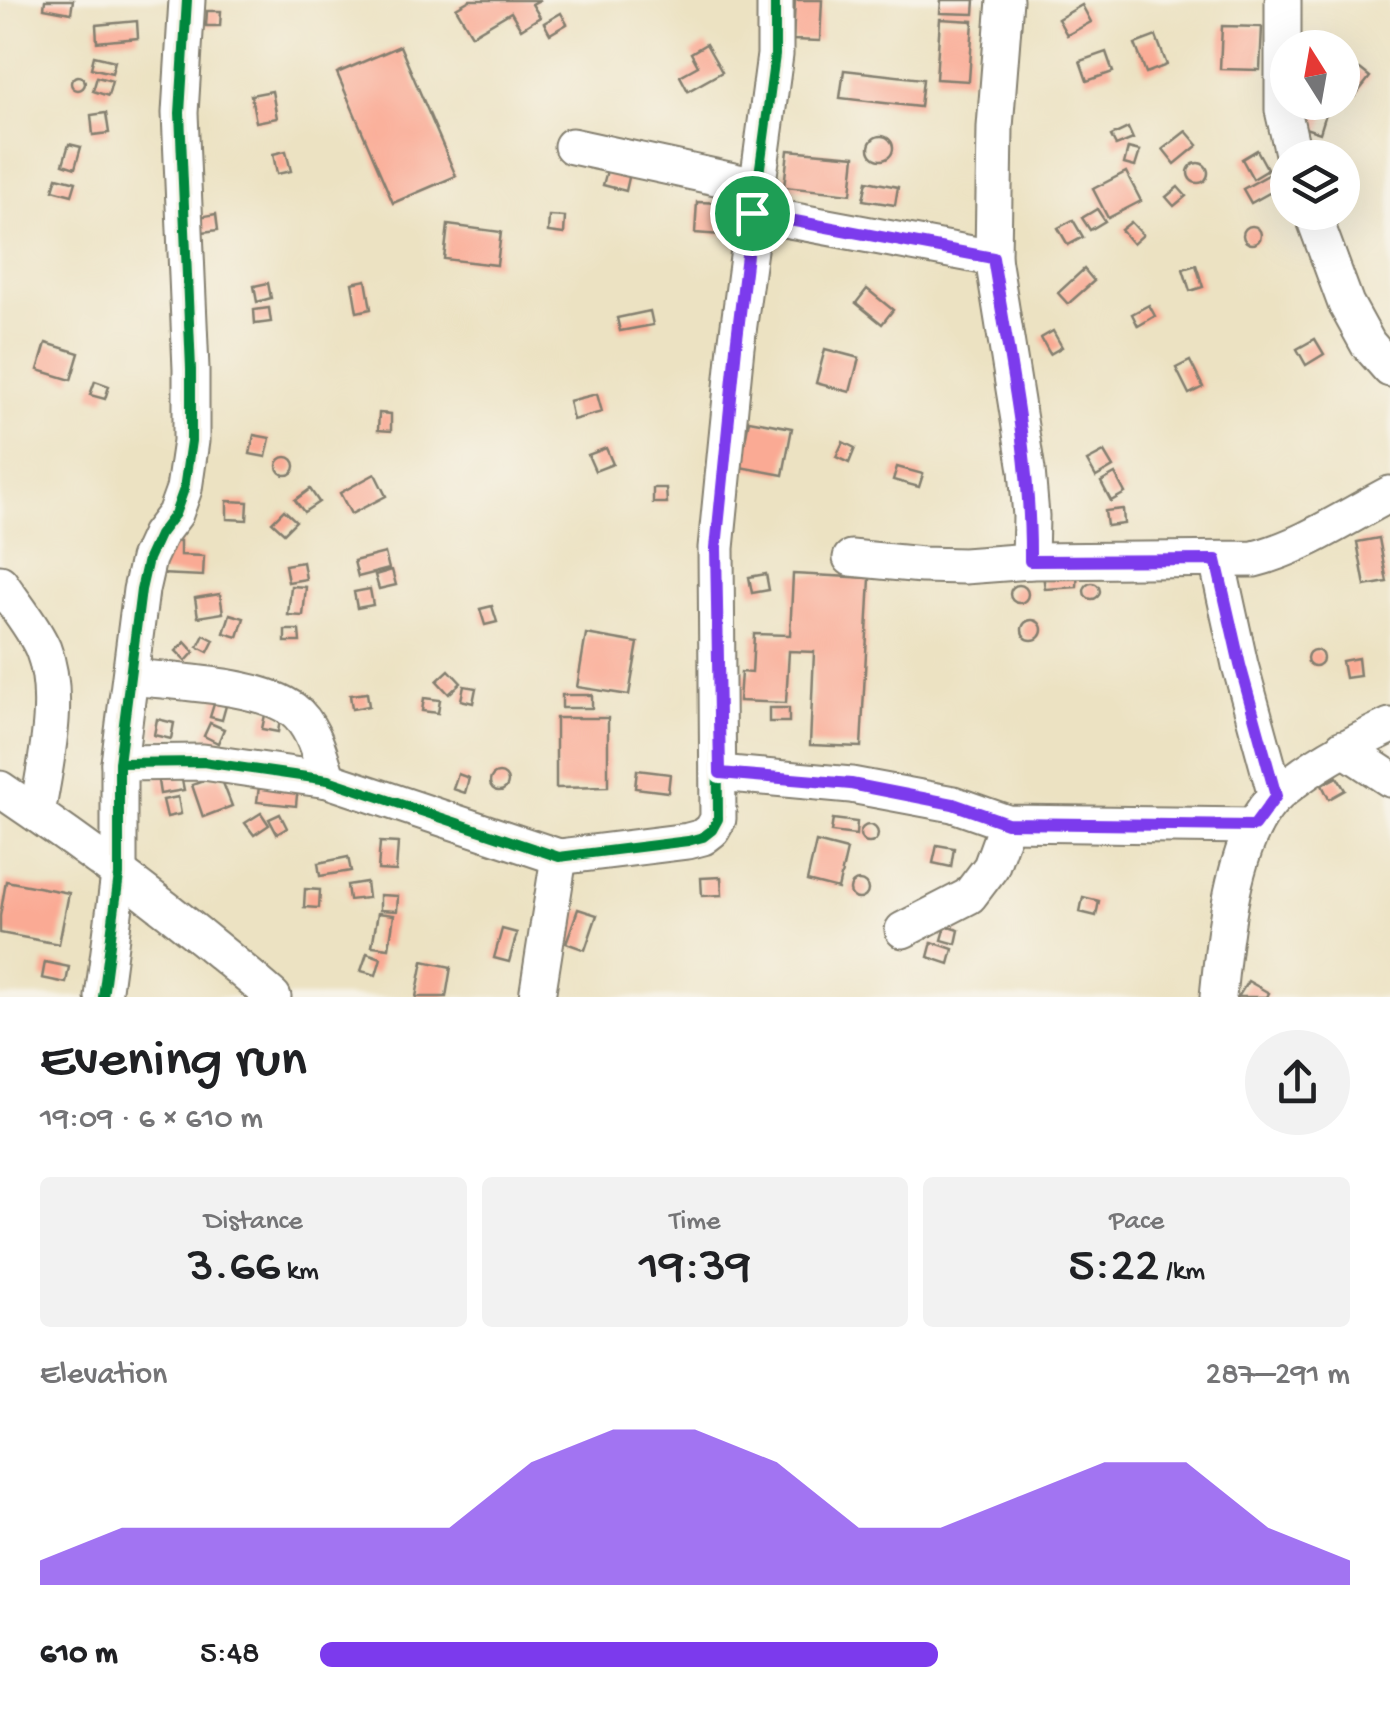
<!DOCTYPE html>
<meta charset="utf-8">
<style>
body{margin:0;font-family:"Gochi Hand",sans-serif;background:#f2f2f2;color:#202124;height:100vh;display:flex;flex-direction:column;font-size:38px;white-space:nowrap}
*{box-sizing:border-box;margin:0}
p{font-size:32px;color:#757577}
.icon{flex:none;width:55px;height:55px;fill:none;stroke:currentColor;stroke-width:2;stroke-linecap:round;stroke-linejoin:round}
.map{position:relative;height:997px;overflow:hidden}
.drawer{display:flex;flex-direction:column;background:#fff;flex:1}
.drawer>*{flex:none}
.needle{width:65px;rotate:349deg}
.buttons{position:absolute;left:1270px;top:30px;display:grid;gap:20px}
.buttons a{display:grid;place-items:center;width:90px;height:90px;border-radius:50%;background:#fff;box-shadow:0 10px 40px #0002;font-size:50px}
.pin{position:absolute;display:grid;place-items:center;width:85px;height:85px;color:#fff;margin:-42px;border:5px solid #fff;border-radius:50%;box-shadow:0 2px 10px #0007}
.round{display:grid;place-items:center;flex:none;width:105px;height:105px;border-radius:52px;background:#f2f2f2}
.headline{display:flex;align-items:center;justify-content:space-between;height:170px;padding:0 40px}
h1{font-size:55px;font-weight:600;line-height:75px}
.figures{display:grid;grid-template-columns:repeat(3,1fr);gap:15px;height:170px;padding:10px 40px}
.figures div{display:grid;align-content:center;border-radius:10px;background:#f2f2f2;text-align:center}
.figures b{font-size:50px;font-weight:600}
.figures small{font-size:28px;font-weight:400}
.figures p{font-size:28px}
.chart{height:280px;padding:20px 40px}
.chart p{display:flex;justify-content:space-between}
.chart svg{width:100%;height:180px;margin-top:10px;fill:#7c3aed;opacity:.7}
ul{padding:0 40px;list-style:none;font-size:32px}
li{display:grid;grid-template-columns:160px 120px 1fr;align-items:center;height:75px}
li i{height:25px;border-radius:12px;background:#7c3aed}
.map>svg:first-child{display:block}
.building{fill:#faaa94}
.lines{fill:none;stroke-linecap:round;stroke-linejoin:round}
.minor-casing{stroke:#847f6f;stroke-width:39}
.minor{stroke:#fff;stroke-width:35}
.cycleway-casing{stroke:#f7f3e8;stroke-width:16}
.cycleway{stroke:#00873e;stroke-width:10}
.route-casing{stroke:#fff;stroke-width:20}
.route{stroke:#7c3aed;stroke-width:12}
</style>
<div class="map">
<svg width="1390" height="997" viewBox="0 0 1390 997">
<rect width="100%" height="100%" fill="#f7f3e8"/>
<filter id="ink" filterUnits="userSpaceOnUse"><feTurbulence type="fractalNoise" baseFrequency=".01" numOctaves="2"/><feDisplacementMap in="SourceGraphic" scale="20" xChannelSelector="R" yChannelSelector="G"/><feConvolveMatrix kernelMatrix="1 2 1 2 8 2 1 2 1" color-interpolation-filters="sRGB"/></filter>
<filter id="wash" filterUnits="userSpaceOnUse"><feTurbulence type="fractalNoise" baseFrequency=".0048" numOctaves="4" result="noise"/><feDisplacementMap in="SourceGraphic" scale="40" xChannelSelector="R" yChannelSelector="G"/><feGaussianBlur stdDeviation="2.25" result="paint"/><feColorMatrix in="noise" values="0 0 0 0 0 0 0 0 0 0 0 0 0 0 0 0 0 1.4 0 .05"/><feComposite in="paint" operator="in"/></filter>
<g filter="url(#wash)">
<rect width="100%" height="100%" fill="#ece2c2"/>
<g id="blocks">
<g class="building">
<path d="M45,0H73L71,13L44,8Z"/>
<path d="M470,0H540L532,4L540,17L521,29L511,12L472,35L456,8Z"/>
<path d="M795,0H822L820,41L793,40Z"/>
<path d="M941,0H975L974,14L940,13Z"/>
<path d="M1082,5L1091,22L1067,35L1058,19Z"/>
<path d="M207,11H221L220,26H206Z"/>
<path d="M561,13L567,24L550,34L544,23Z"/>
<path d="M940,19L973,21L969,81L936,79Z"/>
<path d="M137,21L138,38L97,42L96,25Z"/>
<path d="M1222,26L1262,27L1260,70L1220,69Z"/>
<path d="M1156,36L1167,65L1146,73L1135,44Z"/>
<path d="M706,44L722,72L688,91L680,76L698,66L691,53Z"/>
<path d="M400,46L456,176L393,203L337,73Z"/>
<path d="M1106,52L1113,72L1087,81L1080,61Z"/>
<path d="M94,56L115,61L112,73L91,68Z"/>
<path d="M1360,69L1370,77L1355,96L1344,87Z"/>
<path d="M844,70L923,79L920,107L840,98Z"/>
<circle cx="78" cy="83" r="7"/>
<path d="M97,77L112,81L108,96L93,91Z"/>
<path d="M272,91L277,118L256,122L251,95Z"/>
<path d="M1300,102H1315L1328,107L1320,133L1293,124Z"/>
<path d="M106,113L109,133L93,135L91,115Z"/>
<path d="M1128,128L1133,139L1116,146L1111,136Z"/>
<path d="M1186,131L1198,145L1175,164L1163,149Z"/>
<circle cx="881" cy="148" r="12"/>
<path d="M69,144L81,147L75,168L63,164Z"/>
<path d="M1128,148L1140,151L1135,167L1124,164Z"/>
<path d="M788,150L855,156L851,194L784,187Z"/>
<path d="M1257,150L1268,170L1253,179L1242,159Z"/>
<path d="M286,151L291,171L277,174L273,154Z"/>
<circle cx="1198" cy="173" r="10"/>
<path d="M608,167L630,173L626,191L603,185Z"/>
<path d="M1126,172L1141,201L1108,218L1093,189Z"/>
<path d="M1272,173L1280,187L1251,203L1243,189Z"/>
<path d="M57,177L76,182L72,195L53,190Z"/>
<path d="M867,181L898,187L895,205L863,200Z"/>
<path d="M1178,187L1186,196L1174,206L1166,197Z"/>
<path d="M697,202L723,203L721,235L695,233Z"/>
<path d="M1097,209L1105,221L1090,230L1082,218Z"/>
<path d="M216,214L218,230L202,232L199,217Z"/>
<path d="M549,216L565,217L564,234L548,232Z"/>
<path d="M1073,220L1083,237L1068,245L1058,228Z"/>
<path d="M1131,222L1143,235L1133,244L1121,230Z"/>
<path d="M448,225L501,232L497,265L444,259Z"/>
<circle cx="1252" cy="235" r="9"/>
<path d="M1196,265L1203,287L1190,291L1183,269Z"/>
<path d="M1084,269L1094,281L1068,304L1058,293Z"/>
<path d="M366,280L371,309L357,312L352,283Z"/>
<path d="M268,283L271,298L257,302L254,286Z"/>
<path d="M867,289L893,310L882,324L856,303Z"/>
<path d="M1149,305L1155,316L1138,326L1132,314Z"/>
<path d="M269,308L271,322L255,324L254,310Z"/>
<path d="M650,311L653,325L620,331L617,318Z"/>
<path d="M1053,331L1062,347L1050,354L1041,338Z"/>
<path d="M1315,339L1324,354L1306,365L1297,349Z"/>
<path d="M46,343L79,353L71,380L38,370Z"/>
<path d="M825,349L859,358L850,392L816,383Z"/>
<path d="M1190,361L1203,387L1189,394L1176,368Z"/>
<path d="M95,381L109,386L105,399L90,395Z"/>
<path d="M597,394L602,412L573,420L569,401Z"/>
<path d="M379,413L391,414V431L378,430Z"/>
<path d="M749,420L792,428L783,475L740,467Z"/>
<path d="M254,435L270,438L266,457L250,454Z"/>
<path d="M843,442L855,448L849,463L836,457Z"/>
<path d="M606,448L613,464L595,471L588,455Z"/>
<path d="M1104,452L1113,467L1096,477L1087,461Z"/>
<circle cx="286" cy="466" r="9"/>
<path d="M897,467L923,474L919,487L893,480Z"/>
<path d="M375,474L386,496L351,514L340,493Z"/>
<path d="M1115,474L1125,493L1111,501L1101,482Z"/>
<path d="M653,488H666L667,503H653Z"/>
<path d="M310,489L319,502L304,512L295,500Z"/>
<path d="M227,501L248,502L247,520L227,519Z"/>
<path d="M1123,509L1124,524L1107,526L1105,511Z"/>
<path d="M284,510L296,521L284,533L272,522Z"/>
<path d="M1379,538L1387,582L1365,586L1357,542Z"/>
<path d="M161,540L180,541V555L204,556L203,576L160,574Z"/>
<path d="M385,553L389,569L358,577L354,561Z"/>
<path d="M303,562L306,579L288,582L285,565Z"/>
<path d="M1078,565L1077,587L1045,589L1042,567Z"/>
<path d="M392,570L396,585L379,589L375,575Z"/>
<path d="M766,574L769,590L752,593L749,577Z"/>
<path d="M793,574L870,578L861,747L810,745L814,652L789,651L786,703L739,701L741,672L752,673L754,634L790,635Z"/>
<circle cx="1092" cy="591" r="8"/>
<circle cx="1019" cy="594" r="9"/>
<path d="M291,586L306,587L303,616L288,615Z"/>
<path d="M370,589L373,605L357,608L354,592Z"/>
<path d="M220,594L223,613L198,617L195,598Z"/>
<path d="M492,606L497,622L485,625L480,609Z"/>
<path d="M230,614L244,618L238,637L224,633Z"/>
<circle cx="1032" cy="630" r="10"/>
<path d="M285,630H299L300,642H285Z"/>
<path d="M586,634L638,643L629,695L577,687Z"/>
<path d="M204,635L214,640L208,652L198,647Z"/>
<path d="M185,642L194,652L186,661L176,651Z"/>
<circle cx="1315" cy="658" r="8"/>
<path d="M1358,658L1360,676L1345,678L1342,661Z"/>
<path d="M449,670L461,683L449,694L437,681Z"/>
<path d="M464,686L476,688L473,703L461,700Z"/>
<path d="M218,691L229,695L222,720L210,717Z"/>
<path d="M367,693L369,706L352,709L350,695Z"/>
<rect x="562" y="695" width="30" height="13"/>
<path d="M424,698L440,700L438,713L422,711Z"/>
<rect x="769" y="708" width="20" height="14"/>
<path d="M266,710L281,714L278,732L262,729Z"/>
<path d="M556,718H608V787L556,788Z"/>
<path d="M157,719L174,723L171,739L154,735Z"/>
<path d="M210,723L224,729L218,743L204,736Z"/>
<path d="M180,770L184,790L160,794L157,774Z"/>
<path d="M637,770L670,774L668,792L635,788Z"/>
<circle cx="499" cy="782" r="9"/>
<path d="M458,774L469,778L465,793L453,789Z"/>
<path d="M220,775L232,806L203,817L192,785Z"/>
<path d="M1337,777L1345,790L1329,799L1322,785Z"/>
<path d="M260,779L298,783L296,806L257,802Z"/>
<path d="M178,797L181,814L167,817L163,800Z"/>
<path d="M261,813L269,825L254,835L245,823Z"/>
<path d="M280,814L287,828L277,834L269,819Z"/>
<path d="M833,819L857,822L856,835L831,832Z"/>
<circle cx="869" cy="834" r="9"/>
<path d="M380,842L398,843L396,871L378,870Z"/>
<path d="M816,842L847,850L838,889L807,881Z"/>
<path d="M937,845L954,848L951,867L933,863Z"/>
<path d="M348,857L351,871L320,876L318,863Z"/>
<path d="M721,877L722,895L702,896L701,878Z"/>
<path d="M6,881L69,893L59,944L0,933V916Z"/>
<circle cx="859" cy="890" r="9"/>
<path d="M366,882L368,898L349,900L347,885Z"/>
<path d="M305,889L320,890L319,908L304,907Z"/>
<path d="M380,895L398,896L397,911L380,910Z"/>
<path d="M1083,897L1099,901L1096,916L1080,912Z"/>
<path d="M578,909L597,915L585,950L566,943Z"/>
<path d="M378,913L394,915L389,948L372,946Z"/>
<path d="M946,926L959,930L956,944L942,940Z"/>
<path d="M502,929L517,933L509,962L494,958Z"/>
<path d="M932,942L953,949L949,964L928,957Z"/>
<path d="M367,953L381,958L376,975L361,971Z"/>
<path d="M423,961L451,967L446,997H416Z"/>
<path d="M45,962L69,967L66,983L42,978Z"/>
<path d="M1248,981L1269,993L1267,997H1238Z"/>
</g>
</g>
</g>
<g filter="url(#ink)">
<use href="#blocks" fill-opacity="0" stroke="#847f6f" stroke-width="2.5"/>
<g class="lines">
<defs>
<g id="minor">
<path d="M1005,0L995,127L993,258L1027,470L1031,516L1030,561"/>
<path d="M1283,0V110L1294,158"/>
<path d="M572,146L757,186"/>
<path d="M1312,212L1346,304L1368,344L1390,369"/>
<path d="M752,213L993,258"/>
<path d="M851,558L922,565L964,566L1030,561L1254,559C1302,547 1346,517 1390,494"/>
<path d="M1217,560L1240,665L1276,796"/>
<path d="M0,583C14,604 33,626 43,649C62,697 45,765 37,814"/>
<path d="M131,677C173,682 259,684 293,710C314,726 320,757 328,780"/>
<path d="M1343,748L1390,779"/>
<path d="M119,763L203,762L328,780L559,857L688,841L703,837L712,830L718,819L716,548L736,347L775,55V0"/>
<path d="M719,773L851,785L953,804L1007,823L1254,826"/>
<path d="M0,789C95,853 187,922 273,997"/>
<path d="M903,930L969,896L991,867L1007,823"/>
<path d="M103,997L119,875V763L141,590L148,559L159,535L175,514L184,489L191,441V369L180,113L187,0"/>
<path d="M537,997L559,857"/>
<path d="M1218,997C1224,938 1232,835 1278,794C1311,765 1351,744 1390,726"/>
</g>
</defs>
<use href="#minor" class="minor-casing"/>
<use href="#minor" class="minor"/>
<defs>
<g id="cycleway">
<path d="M119,763L203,762L328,780L559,857L688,841L703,837L712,830L718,819L716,548L736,347L775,55V0"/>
<path d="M103,997L119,875V763L141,590L148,559L159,535L175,514L184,489L191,441V369L180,113L187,0"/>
</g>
</defs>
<use href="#cycleway" class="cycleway-casing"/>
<use href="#cycleway" class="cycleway"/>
</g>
</g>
<g class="lines" filter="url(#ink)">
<defs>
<path id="route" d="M752,213L993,258C1009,358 1031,459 1030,561L1216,560L1240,665L1276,796L1254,826L1007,823L953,804L851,784L720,773L716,548L736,347Z"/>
</defs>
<use href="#route" class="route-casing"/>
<use href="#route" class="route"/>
</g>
</svg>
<div class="buttons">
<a><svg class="needle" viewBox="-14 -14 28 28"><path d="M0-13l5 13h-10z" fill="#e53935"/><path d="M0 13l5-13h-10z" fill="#757577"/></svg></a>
<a><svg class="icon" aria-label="layers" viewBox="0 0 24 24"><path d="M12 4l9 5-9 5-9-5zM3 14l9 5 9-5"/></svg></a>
</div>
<div class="pin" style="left:752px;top:213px;background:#1e9e55"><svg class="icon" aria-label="arrive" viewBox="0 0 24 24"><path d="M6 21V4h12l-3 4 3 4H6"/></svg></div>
</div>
<section class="drawer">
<div class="headline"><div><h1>Evening run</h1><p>19:09 · 6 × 610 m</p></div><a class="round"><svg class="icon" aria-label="share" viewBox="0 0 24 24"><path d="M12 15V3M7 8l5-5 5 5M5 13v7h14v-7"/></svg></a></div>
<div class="figures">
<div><p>Distance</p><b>3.66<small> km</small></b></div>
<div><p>Time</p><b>19:39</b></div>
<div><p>Pace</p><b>5:22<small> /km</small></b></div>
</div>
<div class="chart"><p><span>Elevation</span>287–291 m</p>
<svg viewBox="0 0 160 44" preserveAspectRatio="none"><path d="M0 44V38L10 30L20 30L30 30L40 30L50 30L60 14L70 6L80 6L90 14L100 30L110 30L120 22L130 14L140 14L150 30L160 38V44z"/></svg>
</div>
<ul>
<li><b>610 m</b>5:48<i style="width:60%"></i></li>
</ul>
</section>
